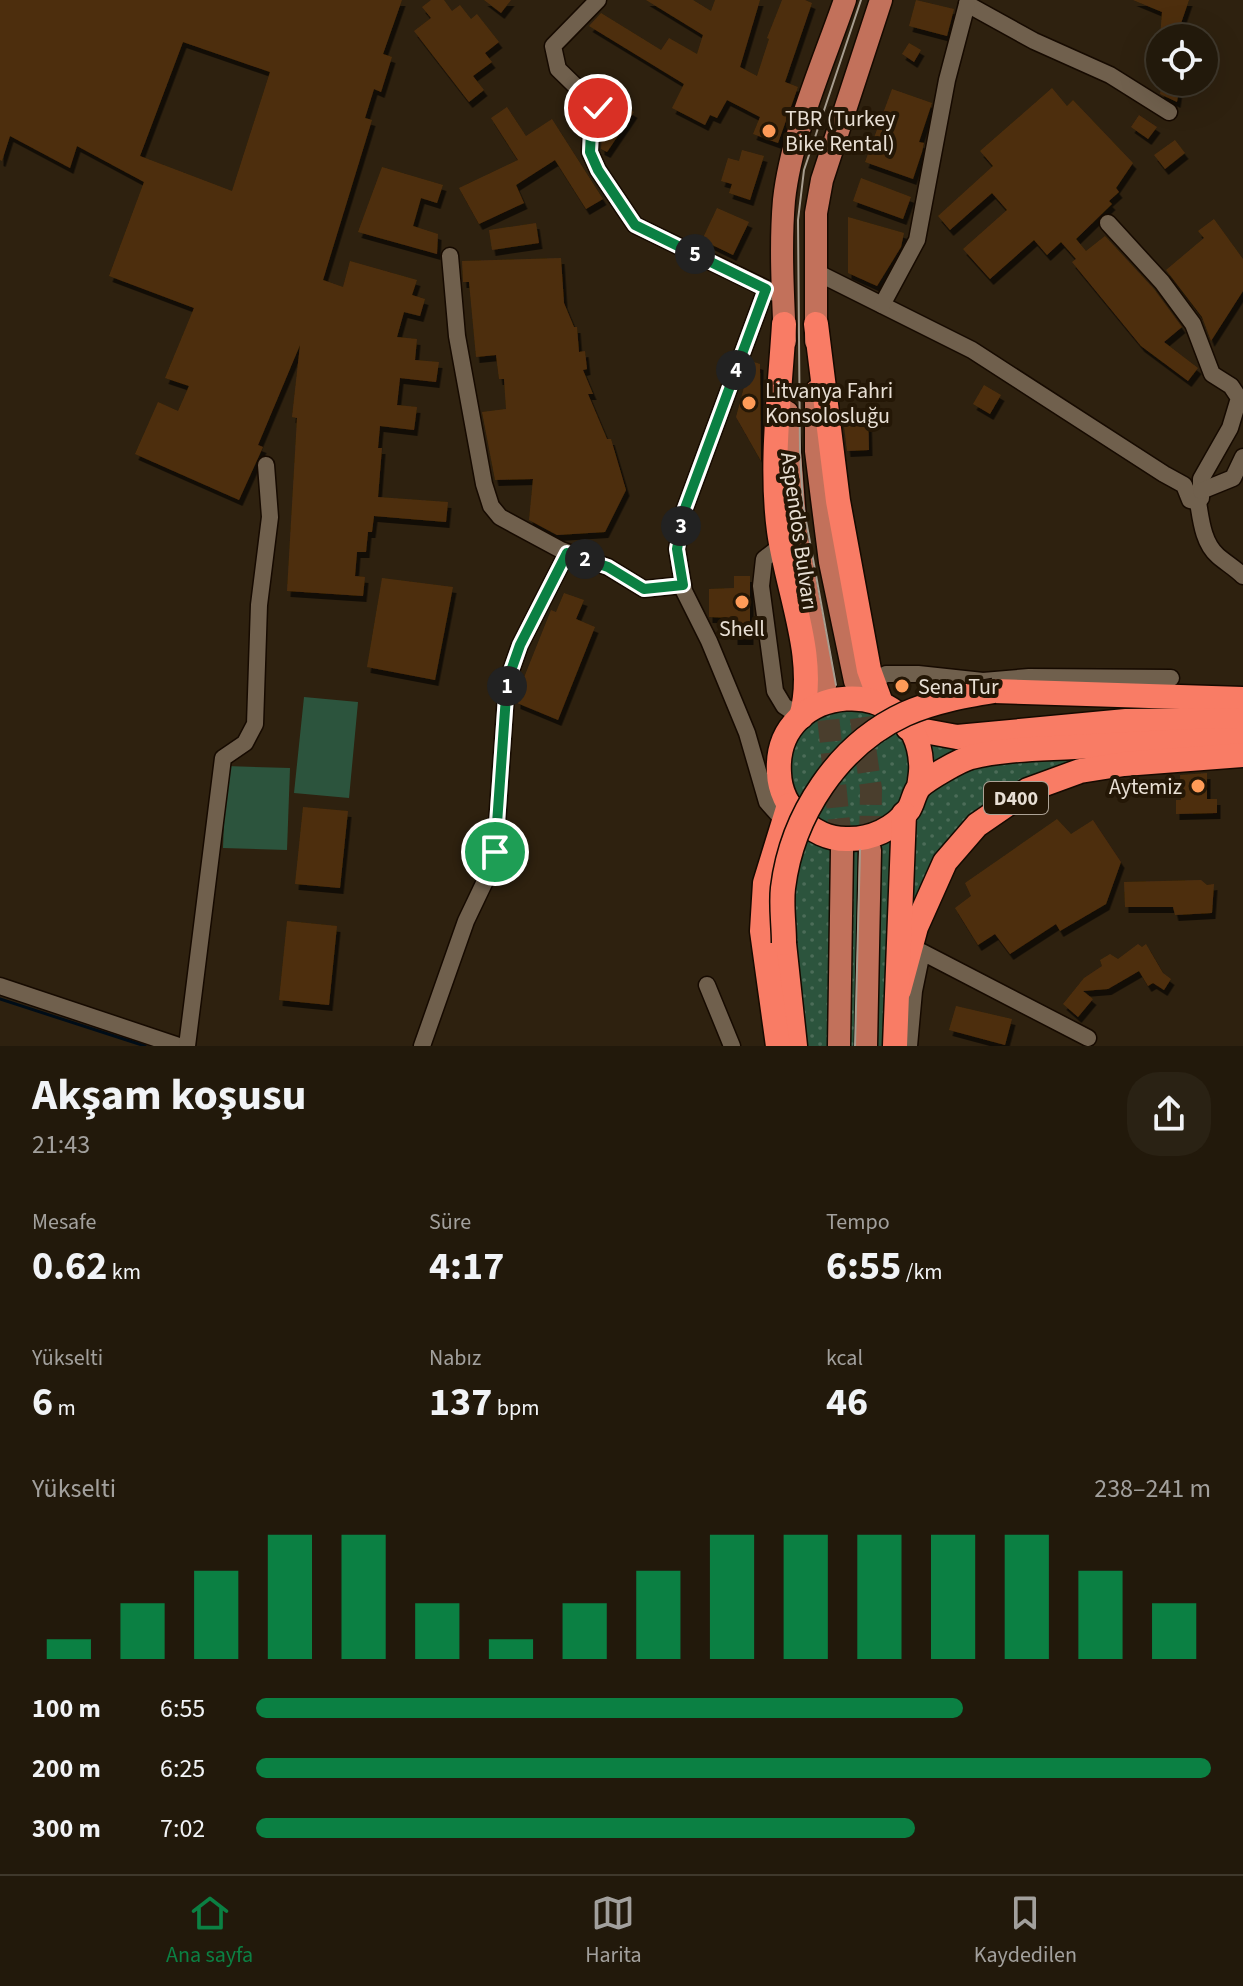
<!DOCTYPE html>
<html lang="tr">
<meta charset="utf-8">
<style>
body{margin:0;font-family:"Source Sans 3",sans-serif;background:#2a2214;color:#f1f3f6;height:100vh;display:flex;flex-direction:column;font-size:30px;white-space:nowrap}
*{box-sizing:border-box;margin:0}
p{font-size:26px;color:#a2a09d}
.icon{flex:none;width:44px;height:44px;fill:none;stroke:currentColor;stroke-width:2;stroke-linecap:round;stroke-linejoin:round}
.map{position:relative;height:1046px;overflow:hidden}
.sheet{display:flex;flex-direction:column;background:#22190b;flex:1}
.sheet>*{flex:none}
.buttons{position:absolute;left:1146px;top:24px;display:grid;gap:16px}
.buttons a{display:grid;place-items:center;width:72px;height:72px;border-radius:50%;background:#22190b;box-shadow:0 8px 32px #0002,0 0 0 2px #3f382c;font-size:40px}
.pin{position:absolute;display:grid;place-items:center;width:68px;height:68px;color:#fff;margin:-34px;border:4px solid #fff;border-radius:50%;box-shadow:0 2px 8px #0007}
.km{position:absolute;width:40px;height:40px;margin:-20px;border-radius:50%;background:#222;color:#fff;font-size:22px;line-height:40px;text-align:center}
.round{display:grid;place-items:center;flex:none;width:84px;height:84px;border-radius:32px;background:#2a2214}
.headline{display:flex;align-items:center;justify-content:space-between;height:136px;padding:0 32px}
h1{font-size:44px;font-weight:700;line-height:60px}
.figures{display:grid;grid-template-columns:repeat(3,1fr);gap:12px;height:136px;padding:8px 32px}
.figures div{display:grid;align-content:center}
.figures b{font-size:40px;font-weight:700}
.figures small{font-size:22px;font-weight:400}
.figures p{font-size:22px}
.chart{height:224px;padding:16px 32px}
.chart p{display:flex;justify-content:space-between}
.chart svg{width:100%;height:144px;margin-top:8px;stroke:#0b8043;stroke-width:6}
ul{padding:0 32px;list-style:none;font-size:26px}
li{display:grid;grid-template-columns:128px 96px 1fr;align-items:center;height:60px}
li i{height:20px;border-radius:10px;background:#0b8043}
.dock{display:flex;justify-content:space-around;align-items:center;height:112px;border-top:2px solid #3f382c;background:#22190b;font-size:22px;color:#a2a09d}
.dock a{display:grid;justify-items:center;gap:4px}
.dock .selected{color:#0b8043}
.map>svg:first-child{display:block}
.grass{fill:url(#grass-dots)}
.garden{fill:#2c543d}
.lines{fill:none;stroke-linecap:round;stroke-linejoin:round}
.stream{stroke:#000d18;stroke-width:3}
.building{fill:#4d2e0c;fill-rule:evenodd;filter:url(#shadow)}
.major-tunnel{stroke:#4a3e2d;stroke-width:22;stroke-dasharray:22 11;stroke-linecap:butt}
.minor-casing{stroke:#160a00;stroke-width:19}
.major-casing{stroke:#160a00;stroke-width:25}
.highway-casing{stroke:#160a00;stroke-width:27}
.minor{stroke:#70604d;stroke-width:16}
.major{stroke:#c2715b;stroke-width:22}
.highway{stroke:#f97c65;stroke-width:24}
.tram{stroke:#a79d8f;stroke-width:2}
.highway-bridge-casing{stroke:#160a00;stroke-width:27;stroke-linecap:butt}
.highway-bridge{stroke:#f97c65;stroke-width:24}
.route-casing{stroke:#fff;stroke-width:16}
.route{stroke:#0b8043;stroke-width:10}
.poi-dot{fill:#fe9b58;stroke:#241706;stroke-width:3}
.labels{text-anchor:middle;stroke-width:8;stroke-linejoin:round;paint-order:stroke}
.shield{fill:#241706;stroke:#ada396;stroke-width:2}
.shield-label{font-size:20px;font-weight:bold;fill:#e8dfd4}
.poi-label{font-size:22px;fill:#e8dfd4;stroke:#241706;text-anchor:start}
.street-label{font-size:22px;fill:#e8dfd4;stroke:#241706}
</style>
<div class="map">
<svg width="1243" height="1046" viewBox="0 0 1243 1046">
<defs>
<pattern id="grass-dots" width="8" height="8" patternUnits="userSpaceOnUse" patternTransform="scale(2)"><rect width="8" height="8" fill="#2c543d"/><path d="M2 2h.1M6 6h.1" fill="none" stroke="#4b6c58" stroke-width="1.8" stroke-linecap="round"/></pattern>
<filter id="shadow"><feDropShadow dx="3.5" dy="6" stdDeviation="0" flood-color="#0009"/></filter>
</defs>
<rect width="100%" height="100%" fill="#2e210f"/>
<g class="grass">
<path d="M869,706L904,732L913,775L893,814L853,831L811,818L787,781L793,738L825,708Z"/>
<path d="M925,739L971,749L930,771Z"/>
<path d="M1097,752L1045,772L1003,793L907,920C908,894 907,866 911,840C916,817 927,792 947,778C971,761 1063,756 1097,752Z"/>
<path d="M896,834L885,1046H806L797,976L793,887L806,837L848,850H860Z"/>
</g>
<g class="garden">
<path d="M304,697L358,702L349,798L294,793Z"/>
<path d="M226,766L290,768L287,850L223,848Z"/>
</g>
<g class="lines">
<path class="stream" d="M0,999L145,1046"/>
</g>
<g class="building">
<path d="M0,0H402L383,54L392,57L381,92L374,89L365,118L372,120L323,280L343,287L350,261L417,280L412,295L425,299L420,316L404,312L397,337L417,339L415,360L439,362L436,382L400,378L397,405L417,407L414,430L380,426L378,448H382L378,497L448,502L446,522L374,516L372,532H368L366,552H357L355,576L365,577L363,596L287,591L297,418L292,417L300,345L258,445L263,447L239,500L135,454L158,402L178,411L189,386L165,378L194,308L109,276L144,182L77,146L70,168L10,136L2,161L0,160ZM183,42L270,72L232,191L140,156Z"/>
<path d="M431,0H444L452,11L460,5L471,19L477,14L499,42L485,53L492,62L473,76L484,90L469,102L414,31L431,18L422,7Z"/>
<path d="M484,0H511L501,13Z"/>
<path d="M646,0H693L711,11L715,0H760L740,67L757,76L769,39L767,38L782,0H805L812,3L785,82L798,87L778,143L753,134L760,117L727,100L717,118L710,115L705,125L672,108L684,84L589,26L601,13L661,50L669,38L697,54L703,35Z"/>
<path d="M916,0L954,9L947,36L909,26Z"/>
<path d="M1133,0H1189L1176,38H1160L1162,12Z"/>
<path d="M909,43L921,50L914,62L902,54Z"/>
<path d="M1162,82H1180L1177,102L1160,94Z"/>
<path d="M1052,88L1067,106L1073,100L1133,163L1116,188L1119,192L1109,201L1112,204L1076,239L1086,251L1105,236L1154,289L1182,327L1164,342L1198,368L1188,381L1141,346L1072,262L1076,259L1061,242L1047,255L1034,240L990,279L963,249L1007,210L992,193L950,230L938,216L993,166L980,151Z"/>
<path d="M892,89L932,103L919,142L924,143L922,152L913,179L865,162Z"/>
<path d="M618,102L634,112L607,152L601,149L602,134Z"/>
<path d="M507,107L526,136L552,119L603,199L586,209L555,160L516,185L524,203L479,224L459,188L518,160L491,118Z"/>
<path d="M1139,115L1157,127L1148,139L1131,127Z"/>
<path d="M1175,140L1185,153L1165,169L1154,155Z"/>
<path d="M742,150L764,156L750,200L729,193L732,184L721,181L728,158L739,161Z"/>
<path d="M382,167L443,185L437,203L421,198L413,226L438,234L437,254L358,232Z"/>
<path d="M861,178L911,197L903,219L853,201Z"/>
<path d="M717,208L749,222L733,255L702,240Z"/>
<path d="M848,217L904,233L901,247L877,286L848,273Z"/>
<path d="M1214,219L1243,259V291L1211,341L1202,317L1166,270L1204,238L1198,231Z"/>
<path d="M536,223L539,243L492,250L489,230Z"/>
<path d="M561,258L564,303L574,327H577L579,352L585,351L587,369L583,370L593,394H588L607,439H611L626,490L605,532L557,535L529,520L533,479L495,480L482,412L506,409L504,379H499L496,355L476,357L469,282H463L462,261Z"/>
<path d="M751,361L760,364L761,461L736,417Z"/>
<path d="M984,385L1001,395L990,414L973,404Z"/>
<path d="M868,409L869,450L847,451L842,410Z"/>
<path d="M734,576H750V639H734V618L709,617V589L734,588Z"/>
<path d="M382,578L453,587L435,680L367,667Z"/>
<path d="M564,593L584,600L576,619L595,627L558,720L517,703V695L551,610L556,612Z"/>
<path d="M1207,773V799H1217V813L1176,814V800H1181L1180,775Z"/>
<path d="M303,807L348,811L340,888L295,884Z"/>
<path d="M1057,819L1071,834L1093,820L1121,862L1106,904L1060,931L1056,924L1010,954L995,934L978,945L955,908L971,896L965,883Z"/>
<path d="M1201,880L1207,885L1214,884L1212,913L1175,915L1173,907H1125L1124,882Z"/>
<path d="M287,921L337,926L329,1005L279,1000Z"/>
<path d="M1138,944L1142,947L1146,944L1163,973L1171,979L1164,990L1153,983L1148,986L1139,971L1108,989L1083,991L1093,999L1078,1017L1063,1004L1084,978L1102,966L1100,960L1110,954L1118,959Z"/>
<path d="M956,1006L1012,1019L1005,1045L949,1030Z"/>
</g>
<g class="lines">
<g class="major-tunnel">
<path d="M856,685L871,789L870,850"/>
<path d="M825,687L842,851"/>
</g>
<defs>
<g id="minor">
<path d="M598,0L553,46L558,69L598,108L599,116L591,131L590,152L598,170L635,225L775,293"/>
<path d="M968,0L967,4L1034,41L1110,75L1169,112"/>
<path d="M1108,223L1162,282L1193,324L1212,374L1231,386L1239,398L1230,428L1201,479V498L1198,502"/>
<path d="M450,256L457,336L484,484L491,506L500,517L561,550L608,567L644,589L683,585"/>
<path d="M816,272L972,350L1164,474L1184,485L1190,500L1198,502C1201,520 1203,543 1218,556C1226,563 1235,568 1243,576"/>
<path d="M766,289L684,511L677,549L684,591L709,641L747,733L767,802L784,821"/>
<path d="M882,305L917,240L947,80L967,4"/>
<path d="M1201,491L1233,478L1243,457"/>
<path d="M782,545L764,559L761,586L775,691L784,706L801,717"/>
<path d="M873,681L886,674H918L983,681L1029,677L1171,678"/>
<path d="M707,985L732,1046"/>
<path d="M0,986L179,1046"/>
<path d="M187,1046L223,758L245,743L255,724L259,605L270,517L266,465"/>
<path d="M422,1046L466,921L487,877L495,852L507,682L520,645L567,553"/>
<path d="M909,1046L914,991L922,952L1088,1038"/>
</g>
<g id="major">
<path d="M785,341C783,295 780,246 784,200C791,135 824,61 845,0"/>
<path d="M816,341V213L822,180L881,0"/>
<path d="M816,391V451L830,562L855,681"/>
<path d="M787,412L796,533L825,686"/>
<path d="M839,1046L842,851"/>
<path d="M866,1046L870,850"/>
</g>
<g id="highway">
<path d="M784,324C780,392 770,463 779,531C787,591 818,659 801,717"/>
<path d="M816,324L838,501L869,670L881,703"/>
<path d="M994,691L1243,699"/>
<path d="M908,728L957,737L1126,721L1243,720"/>
<path d="M919,787C920,779 922,771 921,763C916,671 773,680 779,773C780,807 812,839 846,839C870,840 895,829 909,809C913,803 914,793 919,787C927,779 960,760 971,757C1004,749 1040,749 1074,747C1130,744 1187,740 1243,740"/>
<path d="M784,943L795,1046"/>
<path d="M899,990L916,927L945,862L977,825L1028,790L1080,771L1124,764L1243,755"/>
<path d="M778,1046L762,931L765,883L789,805"/>
<path d="M895,1046L904,814"/>
</g>
</defs>
<use href="#minor" class="minor-casing"/>
<use href="#major" class="major-casing"/>
<use href="#highway" class="highway-casing"/>
<use href="#minor" class="minor"/>
<use href="#major" class="major"/>
<use href="#highway" class="highway"/>
<g class="tram">
<path d="M836,685L803,504L800,453L798,220L804,170L861,0"/>
<path d="M855,1046L860,850"/>
</g>
<defs>
<path id="highway-bridge" d="M784,943C784,925 781,906 783,888C792,815 838,745 905,714C934,701 964,696 994,691"/>
</defs>
<use href="#highway-bridge" class="highway-bridge-casing"/>
<use href="#highway-bridge" class="highway-bridge"/>
</g>
<g class="lines">
<defs>
<path id="route" d="M495,852L507,682L520,645L567,553L608,567L644,589L683,585L677,549L684,511L766,289L635,225L598,170L590,152L591,131L599,116L598,108"/>
</defs>
<use href="#route" class="route-casing"/>
<use href="#route" class="route"/>
</g>
<g class="poi-dot">
<circle cx="769" cy="131" r="8"/>
<circle cx="749" cy="403" r="8"/>
<circle cx="742" cy="602" r="8"/>
<circle cx="902" cy="686" r="8"/>
<circle cx="1198" cy="786" r="8"/>
</g>
<g class="labels">
<rect class="shield" x="984" y="782" width="64" height="32" rx="6"/>
<g class="shield-label">
<text x="1016" y="805">D400</text>
</g>
<g class="poi-label">
<text x="785" y="126">TBR (Turkey<tspan x="785" dy="25">Bike Rental)</tspan></text>
<text x="765" y="398">Litvanya Fahri<tspan x="765" dy="25">Konsolosluğu</tspan></text>
<text x="742" y="636" text-anchor="middle">Shell</text>
<text x="918" y="694">Sena Tur</text>
<text x="1182" y="794" text-anchor="end">Aytemiz</text>
</g>
<g class="street-label">
<text transform="translate(800 531) rotate(82)" y="8">Aspendos Bulvarı</text>
</g>
</g>
</svg>
<div class="buttons">
<a><svg class="icon" aria-label="locate" viewBox="0 0 24 24"><circle cx="12" cy="12" r="6"/><path d="M12 2v4M12 18v4M2 12h4M18 12h4"/></svg></a>
</div>
<div class="pin" style="left:495px;top:852px;background:#1e9e55"><svg class="icon" aria-label="arrive" viewBox="0 0 24 24"><path d="M6 21V4h12l-3 4 3 4H6"/></svg></div>
<div class="pin" style="left:598px;top:108px;background:#d93025"><svg class="icon" aria-label="check" viewBox="0 0 24 24"><path d="M5 12l5 5 9-10"/></svg></div>
<b class="km" style="left:507px;top:686px">1</b>
<b class="km" style="left:585px;top:559px">2</b>
<b class="km" style="left:681px;top:526px">3</b>
<b class="km" style="left:736px;top:370px">4</b>
<b class="km" style="left:695px;top:254px">5</b>
</div>
<section class="sheet">
<div class="headline"><div><h1>Akşam koşusu</h1><p>21:43</p></div><a class="round"><svg class="icon" aria-label="share" viewBox="0 0 24 24"><path d="M12 15V3M7 8l5-5 5 5M5 13v7h14v-7"/></svg></a></div>
<div class="figures">
<div><p>Mesafe</p><b>0.62<small> km</small></b></div>
<div><p>Süre</p><b>4:17</b></div>
<div><p>Tempo</p><b>6:55<small> /km</small></b></div>
</div>
<div class="figures">
<div><p>Yükselti</p><b>6<small> m</small></b></div>
<div><p>Nabız</p><b>137<small> bpm</small></b></div>
<div><p>kcal</p><b>46</b></div>
</div>
<div class="chart"><p><span>Yükselti</span>238–241 m</p>
<svg viewBox="0 0 160 44" preserveAspectRatio="none"><path d="M5 44V38M15 44V27M25 44V17M35 44V6M45 44V6M55 44V27M65 44V38M75 44V27M85 44V17M95 44V6M105 44V6M115 44V6M125 44V6M135 44V6M145 44V17M155 44V27"/></svg>
</div>
<ul>
<li><b>100 m</b>6:55<i style="width:74%"></i></li>
<li><b>200 m</b>6:25<i style="width:100%"></i></li>
<li><b>300 m</b>7:02<i style="width:69%"></i></li>
</ul>
</section>
<nav class="dock">
<a class="selected"><svg class="icon" aria-label="home" viewBox="0 0 24 24"><path d="M3 11l9-7 9 7M6 9v11h12V9"/></svg>Ana sayfa</a>
<a><svg class="icon" aria-label="map" viewBox="0 0 24 24"><path d="M3 6l6-2 6 2 6-2v14l-6 2-6-2-6 2zM9 4v14M15 6v14"/></svg>Harita</a>
<a><svg class="icon" aria-label="saved" viewBox="0 0 24 24"><path d="M7 4h10v16l-5-4-5 4z"/></svg>Kaydedilen</a>
</nav>
